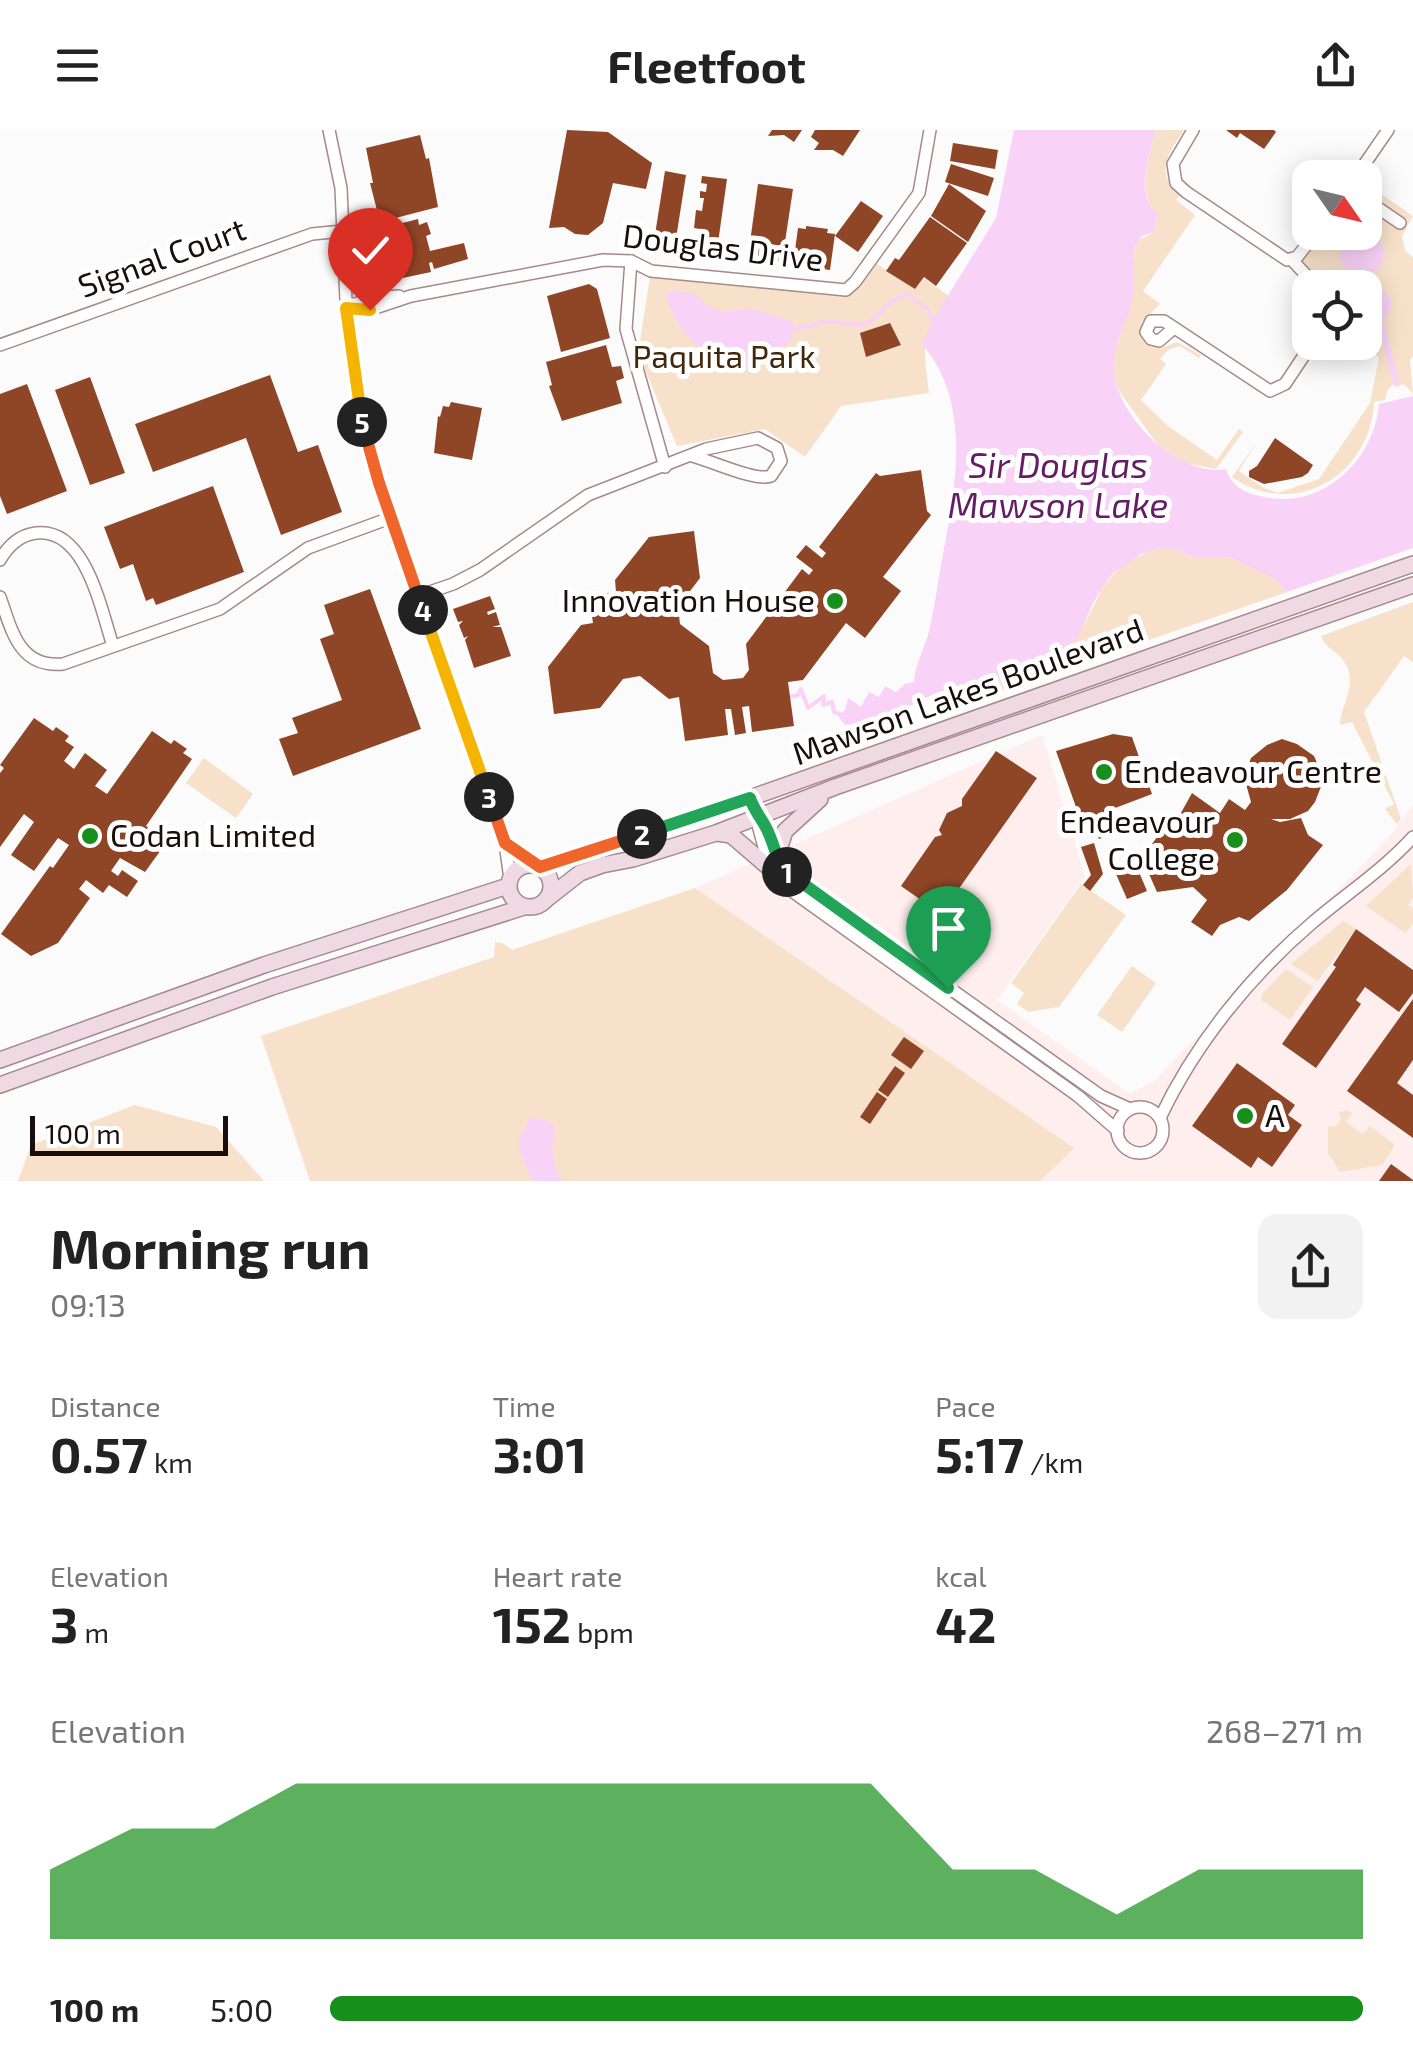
<!DOCTYPE html>
<meta charset="utf-8">
<style>
body{margin:0;font-family:"Exo 2",sans-serif;background:#f2f2f2;color:#222;height:100vh;display:flex;flex-direction:column;font-size:38px;white-space:nowrap}
*{box-sizing:border-box;margin:0}
p{font-size:32px;color:#767676}
.icon{flex:none;width:55px;height:55px;fill:none;stroke:currentColor;stroke-width:2;stroke-linecap:round;stroke-linejoin:round}
.map{position:relative;height:1051px;overflow:hidden}
.sheet{display:flex;flex-direction:column;background:#fff;flex:1}
.sheet>*{flex:none}
.needle{width:65px;rotate:124deg}
.fabs{position:absolute;left:1292px;top:30px;display:grid;gap:20px}
.fabs a{display:grid;place-items:center;width:90px;height:90px;border-radius:20px;background:#fff;box-shadow:0 5px 25px #0003;font-size:50px}
.scale{position:absolute;left:30px;bottom:25px;width:198px;box-sizing:border-box;padding-left:10px;border:5px solid #180e0e;border-top:0;font-size:28px;line-height:35px;white-space:nowrap;color:#180e0e;-webkit-text-stroke:8px #fff;paint-order:stroke}
.pin{position:absolute;display:grid;place-items:center;width:85px;height:85px;color:#fff;margin:-102px -42px;border-radius:50% 50% 50% 0;rotate:-45deg;box-shadow:0 0 10px #0007}
.pin .icon{rotate:45deg}
.km{position:absolute;width:50px;height:50px;margin:-25px;border-radius:50%;background:#222;color:#fff;font-size:28px;line-height:50px;text-align:center}
.round{display:grid;place-items:center;flex:none;width:105px;height:105px;border-radius:20px;background:#f2f2f2}
.headline{display:flex;align-items:center;justify-content:space-between;height:170px;padding:0 50px}
h1{font-size:55px;font-weight:700;line-height:75px}
.stats{display:grid;grid-template-columns:repeat(3,1fr);gap:15px;height:170px;padding:10px 50px}
.stats div{display:grid;align-content:center}
.stats b{font-size:50px;font-weight:700}
.stats small{font-size:28px;font-weight:400}
.stats p{font-size:28px}
.chart{height:280px;padding:20px 50px}
.chart p{display:flex;justify-content:space-between}
.chart svg{width:100%;height:180px;margin-top:10px;fill:#188f1b;opacity:.7}
ul{padding:0 50px;list-style:none;font-size:32px}
li{display:grid;grid-template-columns:160px 120px 1fr;align-items:center;height:75px}
li i{height:25px;border-radius:12px;background:#188f1b}
header{display:flex;justify-content:space-between;align-items:center;height:130px;padding:0 50px;background:#fff;font-size:45px;font-weight:700}
.map>svg:first-child{display:block}
.built{fill:#fee}
.green{fill:#f7e1ca}
.water{fill:#f9d2f8}
.lines{fill:none;stroke-linecap:round;stroke-linejoin:round}
.stream{stroke:#f9d2f8;stroke-width:4}
.building{fill:#8f4627}
.street-casing{stroke:#a68989;stroke-width:14}
.secondary-casing{stroke:#a68989;stroke-width:18}
.street{stroke:#fff;stroke-width:11}
.secondary{stroke:#efdae3;stroke-width:15}
.split-1-casing{stroke:#fff;stroke-width:20}
.split-2-casing{stroke:#fff;stroke-width:20}
.split-3-casing{stroke:#fff;stroke-width:20}
.split-4-casing{stroke:#fff;stroke-width:20}
.split-5-casing{stroke:#fff;stroke-width:20}
.split-6-casing{stroke:#fff;stroke-width:20}
.split-1{stroke:#22a559;stroke-width:12}
.split-2{stroke:#22a559;stroke-width:12}
.split-3{stroke:#f0652b;stroke-width:12}
.split-4{stroke:#f5b400;stroke-width:12}
.split-5{stroke:#f0652b;stroke-width:12}
.split-6{stroke:#f5b400;stroke-width:12}
.poi-dot{fill:#188f1b;stroke:#fff;stroke-width:4}
.labels{text-anchor:middle;stroke-width:10;stroke-linejoin:round;paint-order:stroke}
.street-label{font-size:32px;fill:#180e0e;stroke:#fff}
.park-label{font-size:32px;fill:#41280b;stroke:#fff}
.poi-label{font-size:32px;fill:#180e0e;stroke:#fff;text-anchor:start}
.water-label{font-size:35px;font-style:italic;fill:#641c65;stroke:#fff}
</style>
<header><svg class="icon" aria-label="menu" viewBox="0 0 24 24"><path d="M4 6h16M4 12h16M4 18h16"/></svg>Fleetfoot<svg class="icon" aria-label="share" viewBox="0 0 24 24"><path d="M12 15V3M7 8l5-5 5 5M5 13v7h14v-7"/></svg></header>
<div class="map">
<svg width="1413" height="1051" viewBox="0 0 1413 1051">
<rect width="100%" height="100%" fill="#fbfbfb"/>
<path class="built" d="M1042,605L1085,746L997,870L1130,964L1155,950L1389,707L1413,675V1051H1040L1073,1018L695,758Z"/>
<g class="green">
<path d="M1155,0H1184C1168,23 1154,43 1180,65L1176,70L1195,85L1143,161L1160,174L1142,192L1140,205L1151,217L1162,218L1177,212L1201,225L1199,228L1180,216L1168,220L1160,229L1166,234L1141,270L1168,296L1217,330L1239,299L1243,302L1216,339L1184,333L1158,315L1119,261L1113,243L1114,224L1132,169L1131,139L1137,111L1154,102L1158,86C1135,64 1150,28 1155,0Z"/>
<path d="M1365,53L1413,86L1402,106L1405,121L1413,127V226L1410,230L1413,264L1405,255L1394,254L1388,259L1385,270L1374,272C1371,345 1294,391 1232,347L1257,312L1239,341L1262,357L1278,363L1319,349L1370,273L1379,227L1358,213L1365,212V158L1324,157L1292,130L1317,103L1365,102Z"/>
<path d="M871,130L915,159L924,148L950,167C920,207 923,215 929,263L841,276L805,327L765,299L677,316L638,223L651,141L842,161Z"/>
<path d="M1159,418L1176,419L1192,427H1229L1275,449L1287,462L947,580L933,566C961,549 1031,544 1059,523C1106,486 1085,442 1159,418Z"/>
<path d="M1413,472V532L1404,526L1364,582L1401,689L1397,694L1385,679L1394,674L1352,592L1340,595C1341,572 1360,553 1343,530C1336,520 1325,518 1321,506Z"/>
<path d="M204,628L253,664L236,688L186,653Z"/>
<path d="M1411,734L1413,767L1408,775L1413,778V794L1405,803L1366,776Z"/>
<path d="M1081,754L1126,785L1059,877L1028,882L1017,874L1024,863L1011,853Z"/>
<path d="M695,758L1074,1018L1040,1051H310L261,906L494,827L495,812L502,813L512,820Z"/>
<path d="M1343,791L1356,799L1318,851L1291,834Z"/>
<path d="M1132,836L1156,853L1122,902L1097,885Z"/>
<path d="M1286,839L1313,857L1290,890L1261,870L1263,863Z"/>
<path d="M135,975L216,997L264,1051H18L31,1015Z"/>
<path d="M1347,980L1352,983L1346,992L1363,1004L1370,996L1395,1015L1382,1035L1340,1042L1328,1023V996H1336L1341,989L1339,982Z"/>
</g>
<g class="water">
<path d="M1014,0H1155C1150,27 1134,65 1158,85L1154,102L1142,106C1127,124 1136,145 1133,165C1129,191 1112,212 1114,240C1116,286 1179,348 1226,339C1232,356 1243,362 1260,366C1320,382 1374,332 1379,274L1413,266V418L1287,462L1275,449L1229,427H1192L1176,419L1159,418L1141,424L1112,444L1094,471L1079,505L1071,516L1058,525L976,553L936,563L877,592L845,595L838,586L845,580L848,568L861,577L869,562L879,567L885,556L896,562L905,554L914,552C915,534 924,520 929,501C935,476 938,450 943,424C956,356 972,272 922,214L936,185L996,88Z"/>
<circle cx="1362" cy="124" r="22"/>
<path d="M1372,158L1386,162C1394,172 1392,181 1383,189L1400,256L1395,257L1377,191L1365,188V161Z"/>
<path d="M675,160L695,164L709,177L720,181L754,179L793,192L792,208C744,265 687,225 666,168L668,163Z"/>
<path d="M530,987L550,992L555,997C550,1016 552,1033 562,1051H532L519,1019V1009Z"/>
</g>
<g class="lines">
<g class="stream">
<path d="M793,200L826,191L859,195L870,192L896,168L907,164L928,180L933,192"/>
<path d="M790,567L798,565L801,559L808,578L824,566L823,575L832,572L834,582L840,584"/>
</g>
</g>
<g class="building">
<path d="M567,0L608,2L652,33L646,59L613,53L603,93L588,105L575,104L564,97L549,98Z"/>
<path d="M772,0H802L794,12L784,5L768,6Z"/>
<path d="M815,0H860L843,26L833,20H814L819,13L811,7Z"/>
<path d="M1226,0H1274L1276,2L1264,19L1240,3L1237,8Z"/>
<path d="M420,5L426,29L429,28L438,77L380,92L370,53H373L366,18Z"/>
<path d="M953,13L998,20L995,39L950,31Z"/>
<path d="M951,34L994,48L988,66L945,52Z"/>
<path d="M665,41L686,45L675,115L654,111Z"/>
<path d="M702,46L727,49L717,120L712,122L691,118L693,111L699,110L700,99L694,98L696,80L702,81L704,68H700V61L706,62L707,54L701,53Z"/>
<path d="M758,54L793,59L782,132L748,127Z"/>
<path d="M949,54L986,81L968,112L931,86Z"/>
<path d="M861,71L883,86L858,122L835,106Z"/>
<path d="M930,87L967,113L936,156L924,147L915,159L886,141L895,128L899,130Z"/>
<path d="M418,89L419,95L427,92L431,104L426,106L430,121L464,113L468,129L434,139L432,132L429,133L431,142L398,149L383,98Z"/>
<path d="M806,96L828,99L827,103L835,104L830,140L793,135L798,98L806,99Z"/>
<path d="M589,154L597,159L610,208L561,222L547,166Z"/>
<path d="M890,193L901,215L866,227L860,203Z"/>
<path d="M606,215L612,237L621,236L624,248L616,251L622,273L562,291L549,256L552,255L546,232Z"/>
<path d="M270,245L298,322L318,315L342,382L281,405L246,308L153,342L135,294Z"/>
<path d="M90,247L125,343L90,355L55,260Z"/>
<path d="M27,254L67,361L7,384L0,366V264Z"/>
<path d="M451,272L482,278L472,330L434,323L438,286L440,287L443,276L449,277Z"/>
<path d="M1275,308L1313,335L1308,343L1302,347L1264,354L1249,347V341L1257,336Z"/>
<path d="M921,340L927,381L931,385L883,447L901,461L865,508L846,493L803,550L788,552L794,596L752,602L749,576L742,577L746,603L735,605L731,579H725L728,605L685,611L679,567L669,569L640,546L623,549L600,578L554,584L548,537L581,495L593,493L589,466L616,462L615,450L649,407L694,401L700,448L678,477L680,494L709,516L713,543L723,550L743,548L749,540L746,514L802,439L809,445L813,440L796,427L806,415L822,428L826,423L819,417L876,343L880,346Z"/>
<path d="M213,356L244,442L156,475L153,468L146,471L133,434L120,439L104,397Z"/>
<path d="M370,459L421,599L293,646L279,609L298,603L292,588L342,570L320,509L334,504L324,475Z"/>
<path d="M490,466L495,479L487,482L488,485L496,482L500,495L492,497H501L511,526L474,538L465,510L468,506L464,508L459,495L463,491L458,492L453,479Z"/>
<path d="M34,588L53,601L56,597L69,606L65,611L74,617L64,631L74,639L85,623L107,640L95,656L107,664L152,601L171,614L174,610L187,619L183,623L192,629L146,696L166,713L145,742L120,728L111,741L118,746L122,740L138,751L127,767L109,755L103,763L86,750L79,759L90,768L58,813L31,826L1,804L50,736L53,738L69,715L58,708L34,741L11,725L34,692L24,684L0,717V643L4,638L0,635Z"/>
<path d="M1113,604L1132,607L1152,664L1081,691L1056,621Z"/>
<path d="M1282,609L1297,614L1314,626L1322,644V654L1315,672L1308,681L1290,689H1271L1280,692L1301,688L1308,705L1323,715L1287,760L1249,791L1239,787L1220,795L1212,806L1191,792L1207,770L1193,757L1157,762L1142,728L1172,686L1177,690L1192,663L1220,683L1229,669L1245,680L1251,672L1244,647L1251,628L1267,615Z"/>
<path d="M996,621L1037,648L941,784L901,756L935,707L942,705L939,700L947,683L962,676V669Z"/>
<path d="M1116,684L1121,702L1099,709L1093,692Z"/>
<path d="M1094,713L1103,744L1090,761L1083,755L1091,745L1081,717Z"/>
<path d="M1136,735L1147,761L1127,769L1116,744Z"/>
<path d="M1356,799L1413,840V863L1399,882L1365,857L1356,870L1361,874L1316,938L1282,914L1336,837L1333,835Z"/>
<path d="M1413,869V930L1397,953L1413,965V1008L1347,961Z"/>
<path d="M904,907L924,921L911,939L891,925Z"/>
<path d="M1237,933L1295,975L1288,985L1302,995L1272,1037L1258,1027L1251,1038L1192,996Z"/>
<path d="M895,936L905,943L888,967L878,960Z"/>
<path d="M877,962L887,969L870,994L860,987Z"/>
<path d="M1391,1034L1413,1050V1051H1379Z"/>
</g>
<g class="lines">
<defs>
<g id="street">
<path d="M329,0L341,58L347,193L360,285L388,381L505,713L510,749"/>
<path d="M1193,0L1173,34L1176,53L1186,62L1287,130L1297,127L1317,102"/>
<path d="M1355,48L1388,0"/>
<path d="M1365,69L1400,93"/>
<path d="M1292,130L1306,145L1324,158"/>
<path d="M631,131L626,199L665,337"/>
<path d="M346,179L363,182L411,166L603,130L631,131L651,141L846,160L855,152L919,63L930,0"/>
<path d="M346,179L368,168L399,166"/>
<path d="M1174,198L1159,211L1151,209L1146,202L1151,191H1164L1270,261L1285,254L1313,212"/>
<path d="M0,215L312,104L343,101"/>
<path d="M0,430C8,416 20,405 36,403C86,397 101,480 113,516"/>
<path d="M418,466L453,454L480,440L588,365L706,319L758,308L777,318L781,331L771,346C756,352 712,331 692,326"/>
<path d="M0,467C12,501 19,538 63,534L220,479L308,418L390,388"/>
<path d="M756,688L767,728L789,759L1078,966L1118,1001"/>
<path d="M756,688C775,705 774,731 795,748L1101,966L1130,979"/>
<path d="M505,713L533,735"/>
<circle cx="1140" cy="1000" r="23"/>
<path d="M1160,988C1195,914 1250,846 1312,793C1346,764 1383,740 1413,707"/>
</g>
<g id="secondary">
<path d="M717,703L731,705L774,742"/>
<path d="M777,726L785,701L820,669"/>
<circle cx="530" cy="756" r="21"/>
<path d="M540,737L750,668L1413,434"/>
<path d="M548,768L580,743L602,735L633,729L716,703L835,657L1413,455"/>
<path d="M0,930L264,835L508,756"/>
<path d="M0,955L272,857L524,777"/>
</g>
</defs>
<use href="#street" class="street-casing"/>
<use href="#secondary" class="secondary-casing"/>
<use href="#street" class="street"/>
<use href="#secondary" class="secondary"/>
</g>
<g class="lines">
<defs>
<path id="split-1" d="M787,742L948,858"/>
<path id="split-2" d="M642,704L750,668C755,683 764,691 769,704C775,718 777,731 787,742"/>
<path id="split-3" d="M489,667L505,713L540,737L642,704"/>
<path id="split-4" d="M423,480L489,667"/>
<path id="split-5" d="M362,292L379,353L423,480"/>
<path id="split-6" d="M362,292L346,178L370,180"/>
</defs>
<use href="#split-1" class="split-1-casing"/>
<use href="#split-2" class="split-2-casing"/>
<use href="#split-3" class="split-3-casing"/>
<use href="#split-4" class="split-4-casing"/>
<use href="#split-5" class="split-5-casing"/>
<use href="#split-6" class="split-6-casing"/>
<use href="#split-1" class="split-1"/>
<use href="#split-2" class="split-2"/>
<use href="#split-3" class="split-3"/>
<use href="#split-4" class="split-4"/>
<use href="#split-5" class="split-5"/>
<use href="#split-6" class="split-6"/>
</g>
<g class="poi-dot">
<circle cx="835" cy="471" r="10"/>
<circle cx="1104" cy="642" r="10"/>
<circle cx="90" cy="706" r="10"/>
<circle cx="1235" cy="710" r="10"/>
<circle cx="1245" cy="986" r="10"/>
</g>
<g class="labels">
<g class="street-label">
<text transform="translate(723 118) rotate(7)" y="11">Douglas Drive</text>
<text transform="translate(162 128) rotate(-20)" y="11">Signal Court</text>
<text transform="translate(968 562) rotate(-20)" y="11">Mawson Lakes Boulevard</text>
</g>
<g class="park-label">
<text x="724" y="238">Paquita Park</text>
</g>
<g class="poi-label">
<text x="815" y="482" text-anchor="end">Innovation House</text>
<text x="1124" y="653">Endeavour Centre</text>
<text x="1215" y="703" text-anchor="end">Endeavour<tspan x="1215" dy="37">College</tspan></text>
<text x="110" y="717">Codan Limited</text>
<text x="1265" y="997">A</text>
</g>
<g class="water-label">
<text x="1058" y="348">Sir Douglas<tspan x="1058" dy="40">Mawson Lake</tspan></text>
</g>
</g>
</svg>
<div class="fabs">
<a><svg class="needle" viewBox="-14 -14 28 28"><path d="M0-13l5 13h-10z" fill="#e53935"/><path d="M0 13l5-13h-10z" fill="#767676"/></svg></a>
<a><svg class="icon" aria-label="locate" viewBox="0 0 24 24"><circle cx="12" cy="12" r="6"/><path d="M12 2v4M12 18v4M2 12h4M18 12h4"/></svg></a>
</div>
<div class="scale">100 m</div>
<div class="pin" style="left:948px;top:858px;background:#1e9e55"><svg class="icon" aria-label="arrive" viewBox="0 0 24 24"><path d="M6 21V4h12l-3 4 3 4H6"/></svg></div>
<div class="pin" style="left:370px;top:180px;background:#d93025"><svg class="icon" aria-label="check" viewBox="0 0 24 24"><path d="M5 12l5 5 9-10"/></svg></div>
<b class="km" style="left:787px;top:742px">1</b>
<b class="km" style="left:642px;top:704px">2</b>
<b class="km" style="left:489px;top:667px">3</b>
<b class="km" style="left:423px;top:480px">4</b>
<b class="km" style="left:362px;top:292px">5</b>
</div>
<section class="sheet">
<div class="headline"><div><h1>Morning run</h1><p>09:13</p></div><a class="round"><svg class="icon" aria-label="share" viewBox="0 0 24 24"><path d="M12 15V3M7 8l5-5 5 5M5 13v7h14v-7"/></svg></a></div>
<div class="stats">
<div><p>Distance</p><b>0.57<small> km</small></b></div>
<div><p>Time</p><b>3:01</b></div>
<div><p>Pace</p><b>5:17<small> /km</small></b></div>
</div>
<div class="stats">
<div><p>Elevation</p><b>3<small> m</small></b></div>
<div><p>Heart rate</p><b>152<small> bpm</small></b></div>
<div><p>kcal</p><b>42</b></div>
</div>
<div class="chart"><p><span>Elevation</span>268–271 m</p>
<svg viewBox="0 0 160 44" preserveAspectRatio="none"><path d="M0 44V27L10 17L20 17L30 6L40 6L50 6L60 6L70 6L80 6L90 6L100 6L110 27L120 27L130 38L140 27L150 27L160 27V44z"/></svg>
</div>
<ul>
<li><b>100 m</b>5:00<i style="width:100%"></i></li>
</ul>
</section>
